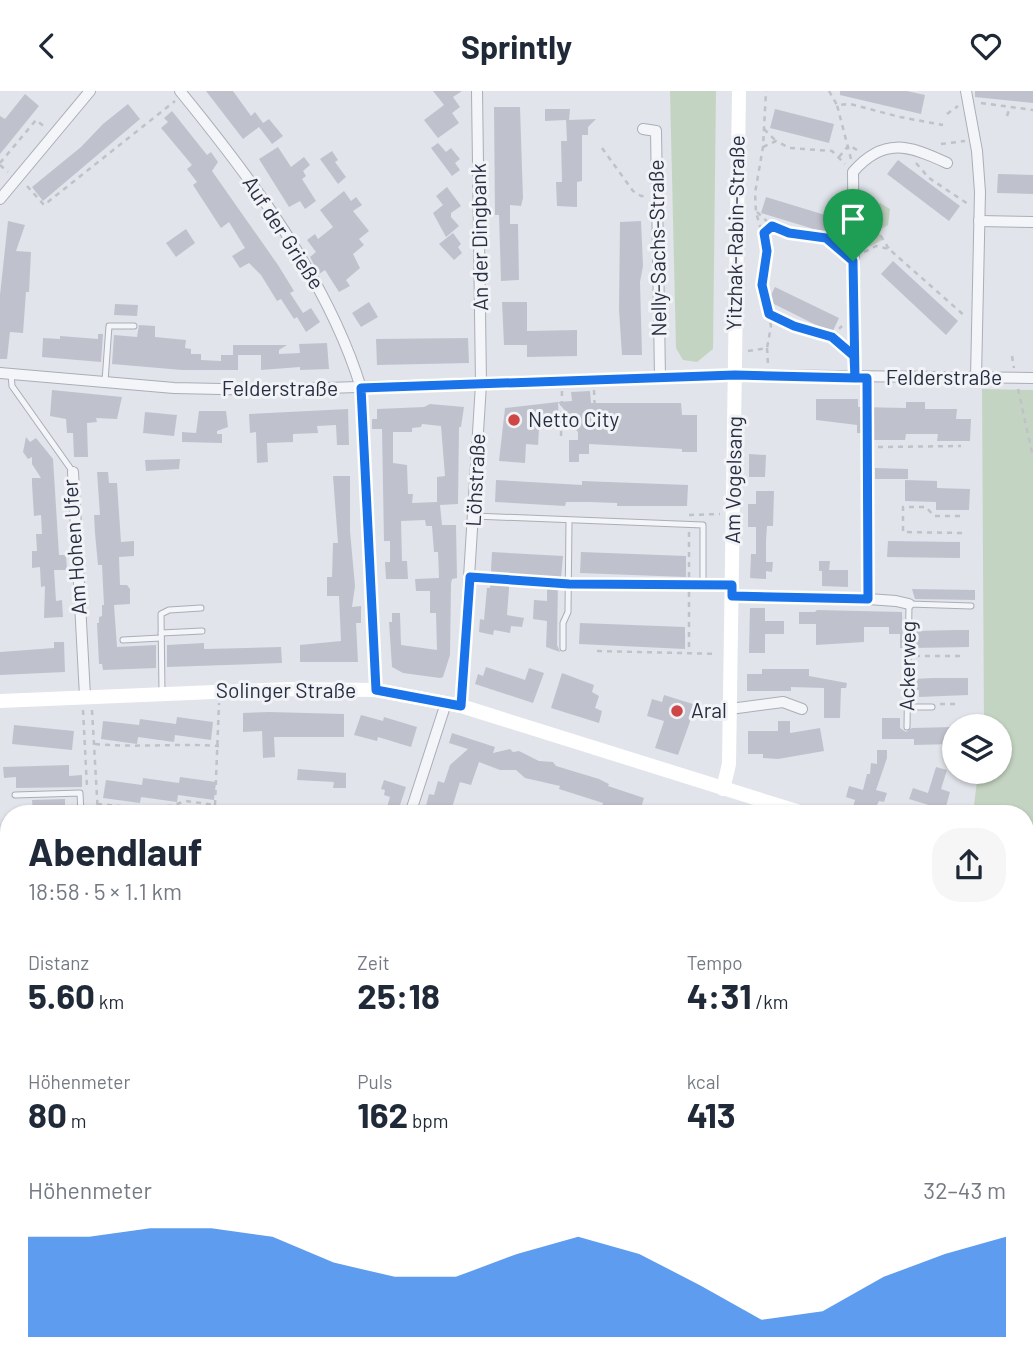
<!DOCTYPE html>
<html lang="de">
<meta charset="utf-8">
<style>
body{margin:0;font-family:Barlow,sans-serif;background:#f6f6f7;color:#1f2937;height:100vh;display:flex;flex-direction:column;font-size:26px;white-space:nowrap}
*{box-sizing:border-box;margin:0}
p{font-size:23px;color:#747a83}
.icon{flex:none;width:38px;height:38px;fill:none;stroke:currentColor;stroke-width:2;stroke-linecap:round;stroke-linejoin:round}
.map{position:relative;flex:1;overflow:hidden}
.panel{position:absolute;left:0px;top:714px;width:1034px;height:567px;display:flex;flex-direction:column;background:#fff;border-radius:28px 28px 0 0;box-shadow:0 2px 5px #0004}
.panel>*{flex:none}
.buttons{position:absolute;left:942px;top:623px;display:grid;gap:14px}
.buttons a{display:grid;place-items:center;width:70px;height:70px;border-radius:50%;background:#fff;box-shadow:0 2px 5px #0004;font-size:35px}
.pin{position:absolute;display:grid;place-items:center;width:60px;height:60px;color:#fff;margin:-72px -30px;border-radius:50% 50% 50% 0;rotate:-45deg;box-shadow:0 0 7px #0007}
.pin .icon{rotate:45deg}
.round{display:grid;place-items:center;flex:none;width:74px;height:74px;border-radius:28px;background:#f6f6f7}
.overview{display:flex;align-items:center;justify-content:space-between;height:119px;padding:0 28px}
h1{font-size:38px;font-weight:700;line-height:52px}
.metrics{display:grid;grid-template-columns:repeat(3,1fr);gap:10px;height:119px;padding:7px 28px}
.metrics div{display:grid;align-content:center}
.metrics b{font-size:35px;font-weight:700}
.metrics small{font-size:19px;font-weight:400}
.metrics p{font-size:19px}
.chart{height:196px;padding:14px 28px}
.chart p{display:flex;justify-content:space-between}
.chart svg{width:100%;height:126px;margin-top:7px;fill:#1a73e8;opacity:.7}
header{display:flex;justify-content:space-between;align-items:center;height:91px;padding:0 28px;background:#fff;font-size:32px;font-weight:700}
.map>svg:first-child{display:block}
.built{fill:#d3d6df}
.green{fill:#c4d4c2}
.building{fill:#bfc2cd;fill-rule:evenodd}
.lines{fill:none;stroke-linecap:round;stroke-linejoin:round}
.lane-casing{stroke:#aaaeb8;stroke-width:7}
.street-casing{stroke:#aaaeb8;stroke-width:12}
.path{stroke:#bfc2c9;stroke-width:2.5;stroke-dasharray:5 5;stroke-linecap:butt}
.lane{stroke:#f4f5f8;stroke-width:5}
.street{stroke:#f4f5f8;stroke-width:10}
.secondary{stroke:#fff;stroke-width:14}
.route-casing{stroke:#fff;stroke-width:14}
.route{stroke:#1a73e8;stroke-width:9}
.poi-dot{fill:#cf4647;stroke:#f1f3f7;stroke-width:2.5}
.labels{text-anchor:middle;stroke-width:6;stroke-linejoin:round;paint-order:stroke}
.street-label{font-size:21px;fill:#292f42;stroke:#f1f3f7}
.poi-label{font-size:21px;fill:#292f42;stroke:#f1f3f7;text-anchor:start}
</style>
<header><svg class="icon" aria-label="back" viewBox="0 0 24 24"><path d="M15 5l-7 7 7 7"/></svg>Sprintly<svg class="icon" aria-label="heart" viewBox="0 0 24 24"><path d="M12 20l-8-8c-3-5 5-10 8-4 3-6 11-1 8 4z"/></svg></header>
<div class="map">
<svg width="1033" height="1281" viewBox="0 0 1033 1281">
<rect width="100%" height="100%" fill="#e1e4ea"/>
<path class="built" d="M0,839L9,840V1230L0,1231Z"/>
<g class="green">
<path d="M670,0H716L713,258L697,271L683,269L676,257Z"/>
<path d="M880,112L890,118L888,134L878,140L884,148L871,155L862,156L859,147L864,133L872,129L874,115Z"/>
<path d="M982,298L1033,299V778L1026,775V723H973L978,681H999V635H984Z"/>
<path d="M1026,811L1033,813V1245L1026,1253Z"/>
<path d="M29,1272H369L374,1281H11Z"/>
<path d="M828,1272H1006L997,1281H827Z"/>
</g>
<g class="building">
<path d="M206,0H233L251,25L255,21L263,32L269,28L283,45L272,53L259,36L243,48Z"/>
<path d="M433,0H462L453,6L460,16L452,22L459,32L438,47L424,29L444,14Z"/>
<path d="M840,0H907L925,4L921,23L840,4Z"/>
<path d="M975,0H1033V12L975,6Z"/>
<path d="M25,3L39,15L0,63V25L5,28Z"/>
<path d="M128,13L140,28L43,110L32,96L81,56L103,33Z"/>
<path d="M494,16H520L523,107L521,115L510,114V133H518L519,189L501,190L499,124H495Z"/>
<path d="M545,18H570L569,29L596,28L588,36V44H582V90L577,91V116L557,115L556,91H562L561,50H567L566,29L545,30Z"/>
<path d="M775,18L834,33L829,52L770,37Z"/>
<path d="M172,20L207,64L211,61L218,71L212,80L278,174L294,200L290,202L303,222L311,217L320,231L306,241L297,226L294,228L281,208L277,210L261,184L249,172L240,177L232,165L245,157L229,131L221,137L193,94L197,91L187,78L192,74L161,37L168,31L164,27Z"/>
<path d="M438,52L446,61L451,57L460,68L455,72L460,79L452,85L431,57Z"/>
<path d="M278,56L291,76L304,66L310,74L303,80L306,85L302,88L316,110L305,118L300,110L289,116L259,68Z"/>
<path d="M332,60L338,69L335,71L346,86L338,93L320,68Z"/>
<path d="M898,69L960,115L949,130L887,83Z"/>
<path d="M998,83L1033,84V103L997,102Z"/>
<path d="M447,96L461,115L451,122V126L459,135L446,146L433,122L443,114L436,105Z"/>
<path d="M344,100L351,110L356,106L362,114L353,120L369,140L359,148L364,154L353,163L360,177L346,189L350,195L339,201L325,179L319,183L310,166L316,161L307,149L315,143L318,148L333,136L320,119Z"/>
<path d="M766,106L835,127L830,143L761,122Z"/>
<path d="M8,130L25,134L16,160L31,161L29,201H26L23,242L10,241L7,268H0V204Z"/>
<path d="M641,130L643,175L640,191L642,264H622L619,219L620,131Z"/>
<path d="M186,138L195,152L176,166L166,152Z"/>
<path d="M453,142L461,153L458,156L462,162L454,169L439,153Z"/>
<path d="M893,170L958,230L946,244L881,183Z"/>
<path d="M775,196L839,227L832,242L768,210Z"/>
<path d="M369,211L378,226L361,236L352,222Z"/>
<path d="M502,211H527V240L577,239V265L527,266V254H504Z"/>
<path d="M115,213L138,214L137,225L114,224Z"/>
<path d="M139,234L155,235V246L186,249L185,257L191,258V263H201V269L221,270V264H233V254H287L279,259V263L300,262L299,253L327,252L329,278L300,279V276L261,279V264H238V279H182L112,273L114,244L137,246Z"/>
<path d="M98,243H103L101,271L42,266L43,247L60,248V245L98,248Z"/>
<path d="M468,247L469,272L377,274L376,248Z"/>
<path d="M52,299L122,306L117,328L96,327L97,331L87,332L88,366H74L73,342H67L66,328L50,325Z"/>
<path d="M590,300L591,312H681L682,324H697V361H682V358L589,353V363H579V371H569V349H578V336L558,311L572,310L571,301Z"/>
<path d="M816,308H858V316L906,317V311H925V318H957L956,328H971L970,350H937L938,343H906L905,349H874V343L857,342V334L816,329Z"/>
<path d="M558,311L559,337L539,338L538,354L526,353L525,372L499,370L505,317Z"/>
<path d="M430,313L464,316L461,336H459L458,413L440,414L442,434H456L457,487L452,488L451,493L450,564L443,586L440,587L403,582L392,576L389,531H392V522H400L401,554L437,559L436,522H430V500H416L415,488L439,487L438,461H434L432,435H426L425,429L401,430L402,470H407L408,488H386L385,471H390V450H384L382,338H372V328H377V318L424,316ZM422,333L441,335L445,385L437,386V411L412,412L413,403H408L407,374L393,372V341H412V337L421,336Z"/>
<path d="M348,318L349,354H337L336,334L317,335L318,342L293,343V351L267,352L268,371L257,372L256,341L250,342L249,323Z"/>
<path d="M199,320H226L228,336L217,340V343H222V352L182,351V341L196,342Z"/>
<path d="M145,321L177,324L174,345L143,342Z"/>
<path d="M26,346L30,351L36,347L53,368L59,464H66L67,479H54L56,510L62,509L63,526L44,527L45,495L41,496L40,476L32,477V460H37L36,443H42L41,424L34,425L32,393V387H41L32,373V366L28,368L23,361Z"/>
<path d="M749,363L766,364L765,386H749Z"/>
<path d="M180,368L179,378L146,380L145,369Z"/>
<path d="M875,377L908,378V388H875Z"/>
<path d="M97,381H108L109,392H117L121,451L134,450V465L119,466L120,494H127L130,498V513L114,514L117,556L156,554V577L103,579L102,573H99L97,532H99V526L102,525V514H104L102,474H98L95,442L94,424H100Z"/>
<path d="M333,385H350V440L355,495L352,516L361,515V532H356L358,571H300V554L341,550L339,505H327V486H332L333,452H338Z"/>
<path d="M496,389L582,394V390L688,394L687,415H617V412L589,411H566L565,415L495,411Z"/>
<path d="M905,389L937,390V397L970,398L969,419H936V411L905,410Z"/>
<path d="M756,400H774L773,435H767L766,450V471H773L772,481L766,480V488L750,487L751,463H756V436H748V413H756Z"/>
<path d="M888,450L960,451V467L887,466Z"/>
<path d="M492,461L563,465L561,487H558L557,554L560,561L546,556L547,530L533,528L534,509L547,510V486L510,484L507,524L524,527L522,536L511,535L510,542L494,539L493,544L479,541L480,528L484,529L487,497H490Z"/>
<path d="M581,461L686,465V486L580,482Z"/>
<path d="M819,470H830L829,479H848V496L822,495V480H819Z"/>
<path d="M912,498L975,499V509L915,508Z"/>
<path d="M750,517H765V530H784V543H765V562H749Z"/>
<path d="M817,519L902,521L903,557H900V543H889V536H864V551L816,554V533H799V521H815Z"/>
<path d="M580,532L685,536V558L579,553Z"/>
<path d="M956,539H969V556L914,557V540Z"/>
<path d="M54,551H64L65,581L0,584V561L54,557Z"/>
<path d="M204,552V558L281,556L282,572L167,576V554Z"/>
<path d="M486,576L525,589L529,577L544,582L533,612L475,593L478,583L483,585Z"/>
<path d="M762,578H809V585L847,592L846,597H841L840,627H824V597L791,596V600H747V583H762Z"/>
<path d="M562,582L594,594L592,601L599,605L595,617L602,620L599,632L551,617Z"/>
<path d="M933,587H968V604L919,606V599H913V588Z"/>
<path d="M664,604L696,614L678,664L655,657L664,630L647,625L652,608L662,611Z"/>
<path d="M269,621L344,623V646H274L275,666L263,667L262,640L243,641V622Z"/>
<path d="M361,624L383,630L384,626L417,636L411,656L378,646L377,650L354,644Z"/>
<path d="M177,626L213,631L211,649L175,644L174,651L138,646L137,653L101,648L103,630L139,634L140,628L176,633Z"/>
<path d="M882,627H900V637L906,641L912,637L954,636V653L914,654V648H882Z"/>
<path d="M778,630H790V642L820,637L824,660L778,668L763,667V663H748V640H778Z"/>
<path d="M14,634L74,640L72,659L12,653Z"/>
<path d="M452,642L495,656L493,662L510,658L513,661L519,660L539,670L553,671L556,675L599,688L609,693L608,695L644,707L639,723H622L602,717L603,712L559,698L560,695L525,687L516,679H500L479,671L471,694L460,691L450,723H424L429,703L434,704L438,690L444,692L450,674L468,658L449,652Z"/>
<path d="M877,659H887V667L876,699L887,702L884,711L879,710L873,722L853,716L855,709L846,706L849,695L863,699L867,683H870L871,672L877,673Z"/>
<path d="M69,674V685L82,684V696L16,697V686L4,687L3,676Z"/>
<path d="M936,676L947,679L941,698L950,701L945,719L909,708L913,697L928,702Z"/>
<path d="M298,678L346,682V697H333L334,691L297,689Z"/>
<path d="M180,686L216,691L214,709L178,704L177,711L141,706L140,712L103,707L106,689L142,694L143,687L179,692Z"/>
<path d="M384,689L406,696L397,723H385L390,706L384,704L385,699L381,698Z"/>
<path d="M65,708V720L33,721L32,709Z"/>
</g>
<g class="lines">
<defs>
<g id="lane">
<path d="M11,283L12,295L73,381"/>
<path d="M105,290L109,235H134"/>
<path d="M474,425L703,434V494"/>
<path d="M161,542L202,540"/>
<path d="M123,549L161,547"/>
<path d="M563,557V532L568,521L569,430"/>
<path d="M162,602L161,523L169,519L201,517"/>
<path d="M908,616H932"/>
<path d="M907,636L909,513L971,515"/>
<path d="M15,704L80,702L81,723"/>
<path d="M0,768L9,769"/>
<path d="M928,1272L933,1281"/>
<path d="M958,1272L963,1281"/>
</g>
<g id="street">
<path d="M180,0C251,87 328,189 361,297L376,599"/>
<path d="M966,0L977,60L980,101L976,286"/>
<path d="M643,38L656,40L660,286"/>
<path d="M0,108L90,0"/>
<path d="M979,130L1033,131"/>
<path d="M0,282L174,297L262,299L735,284L1033,287"/>
<path d="M855,287L853,81C883,46 909,54 947,72"/>
<path d="M73,381L85,605"/>
<path d="M732,505L868,508L867,356"/>
<path d="M868,508L896,510L909,513"/>
<path d="M461,615L481,293L477,0"/>
<path d="M730,618L783,611L802,618"/>
<path d="M410,723L446,612"/>
<path d="M0,828L9,830"/>
<path d="M404,1272V1281"/>
<path d="M816,1281L818,1272"/>
<path d="M1020,1281L1033,1269"/>
</g>
</defs>
<use href="#lane" class="lane-casing"/>
<use href="#street" class="street-casing"/>
<g class="path">
<path d="M829,0L837,14"/>
<path d="M981,12L1033,19"/>
<path d="M947,23L958,15"/>
<path d="M1007,25L1010,16"/>
<path d="M764,38L776,50"/>
<path d="M941,53L965,50"/>
<path d="M763,56L776,50L790,57L832,60L845,73"/>
<path d="M602,57L633,100L641,105H648"/>
<path d="M839,66L849,54L860,61"/>
<path d="M851,68L837,14L850,13L900,26L943,34"/>
<path d="M0,72L36,29L46,37"/>
<path d="M916,72L929,87L968,113"/>
<path d="M0,74L8,81"/>
<path d="M27,95L44,114L175,10"/>
<path d="M865,119L889,158"/>
<path d="M757,121L772,135"/>
<path d="M764,142L772,135L789,142L826,147L843,162"/>
<path d="M864,161L876,155L889,158L966,226"/>
<path d="M769,223L794,235L832,245L844,256"/>
<path d="M832,245L842,235"/>
<path d="M767,257L768,273"/>
<path d="M748,260L767,257L771,235L762,194L767,160L756,121L755,102L763,56L766,0"/>
<path d="M1012,265L1014,277"/>
<path d="M867,297V346"/>
<path d="M1018,298L1033,366"/>
<path d="M594,299L595,325L660,326V331L680,332"/>
<path d="M577,340L594,322"/>
<path d="M561,345L562,300"/>
<path d="M878,356L961,355"/>
<path d="M689,424L720,423"/>
<path d="M689,441V562"/>
<path d="M962,442L903,441V416H926L934,425H962"/>
<path d="M480,487L561,492"/>
<path d="M578,493L694,494"/>
<path d="M597,560L717,563"/>
<path d="M915,565H960"/>
<path d="M940,613H957"/>
<path d="M83,619L87,696"/>
<path d="M92,619L98,723"/>
<path d="M95,653C137,657 177,652 219,655"/>
<path d="M97,713L131,716L170,715L186,710L215,714L216,723"/>
<path d="M215,714L219,612"/>
<path d="M1026,750L1033,732"/>
<path d="M1026,866L1033,867"/>
<path d="M0,882L9,883"/>
<path d="M1026,965L1033,941"/>
<path d="M1026,1017L1033,1019"/>
<path d="M0,1115L9,1114"/>
<path d="M1026,1119L1033,1117"/>
<path d="M1026,1182L1033,1194"/>
<path d="M0,1223L9,1222"/>
<path d="M0,1236L9,1251"/>
<path d="M1026,1241L1033,1234"/>
<path d="M21,1272L26,1281"/>
<path d="M78,1272L79,1278"/>
<path d="M347,1272L365,1281"/>
<path d="M710,1281L732,1272"/>
<path d="M972,1281L984,1272"/>
</g>
<use href="#lane" class="lane"/>
<use href="#street" class="street"/>
<g class="secondary">
<path d="M0,610L288,598L376,599L461,615L806,723"/>
<path d="M723,698L729,673L739,0"/>
<path d="M1026,790L1033,792"/>
</g>
</g>
<g class="lines">
<defs>
<path id="route" d="M853,170L855,287L735,284L361,297L376,599L461,615L470,486L569,493L732,494V505L868,508L867,287H855L854,265L832,246L794,235L769,223L762,194L767,160L764,142L772,135L789,142L826,147L853,170"/>
</defs>
<use href="#route" class="route-casing"/>
<use href="#route" class="route"/>
</g>
<g class="poi-dot">
<circle cx="514" cy="329" r="7"/>
<circle cx="677" cy="620" r="7"/>
</g>
<g class="labels">
<g class="street-label">
<text transform="translate(283 142) rotate(57)" y="7">Auf der Grieße</text>
<text transform="translate(736 142) rotate(-89)" y="7">Yitzhak-Rabin-Straße</text>
<text transform="translate(480 146) rotate(-91)" y="7">An der Dingbank</text>
<text transform="translate(658 157) rotate(-91)" y="7">Nelly-Sachs-Straße</text>
<text x="944" y="294">Felderstraße</text>
<text x="280" y="305">Felderstraße</text>
<text transform="translate(476 389) rotate(-87)" y="7">Löhstraße</text>
<text transform="translate(734 389) rotate(-89)" y="7">Am Vogelsang</text>
<text transform="translate(75 456) rotate(-94)" y="7">Am Hohen Ufer</text>
<text transform="translate(908 575) rotate(-89)" y="7">Ackerweg</text>
<text x="286" y="607">Solinger Straße</text>
</g>
<g class="poi-label">
<text x="528" y="336">Netto City</text>
<text x="691" y="627">Aral</text>
</g>
</g>
</svg>
<div class="buttons">
<a><svg class="icon" aria-label="layers" viewBox="0 0 24 24"><path d="M12 4l9 5-9 5-9-5zM3 14l9 5 9-5"/></svg></a>
</div>
<div class="pin" style="left:853px;top:170px;background:#1e9e55"><svg class="icon" aria-label="arrive" viewBox="0 0 24 24"><path d="M6 21V4h12l-3 4 3 4H6"/></svg></div>
<section class="panel">
<div class="overview"><div><h1>Abendlauf</h1><p>18:58 · 5 × 1.1 km</p></div><a class="round"><svg class="icon" aria-label="share" viewBox="0 0 24 24"><path d="M12 15V3M7 8l5-5 5 5M5 13v7h14v-7"/></svg></a></div>
<div class="metrics">
<div><p>Distanz</p><b>5.60<small> km</small></b></div>
<div><p>Zeit</p><b>25:18</b></div>
<div><p>Tempo</p><b>4:31<small> /km</small></b></div>
</div>
<div class="metrics">
<div><p>Höhenmeter</p><b>80<small> m</small></b></div>
<div><p>Puls</p><b>162<small> bpm</small></b></div>
<div><p>kcal</p><b>413</b></div>
</div>
<div class="chart"><p><span>Höhenmeter</span>32–43 m</p>
<svg viewBox="0 0 160 44" preserveAspectRatio="none"><path d="M0 44V9L10 9L20 6L30 6L40 9L50 18L60 23L70 23L80 15L90 9L100 15L110 26L120 38L130 35L140 23L150 15L160 9V44z"/></svg>
</div>
</section>
</div>
